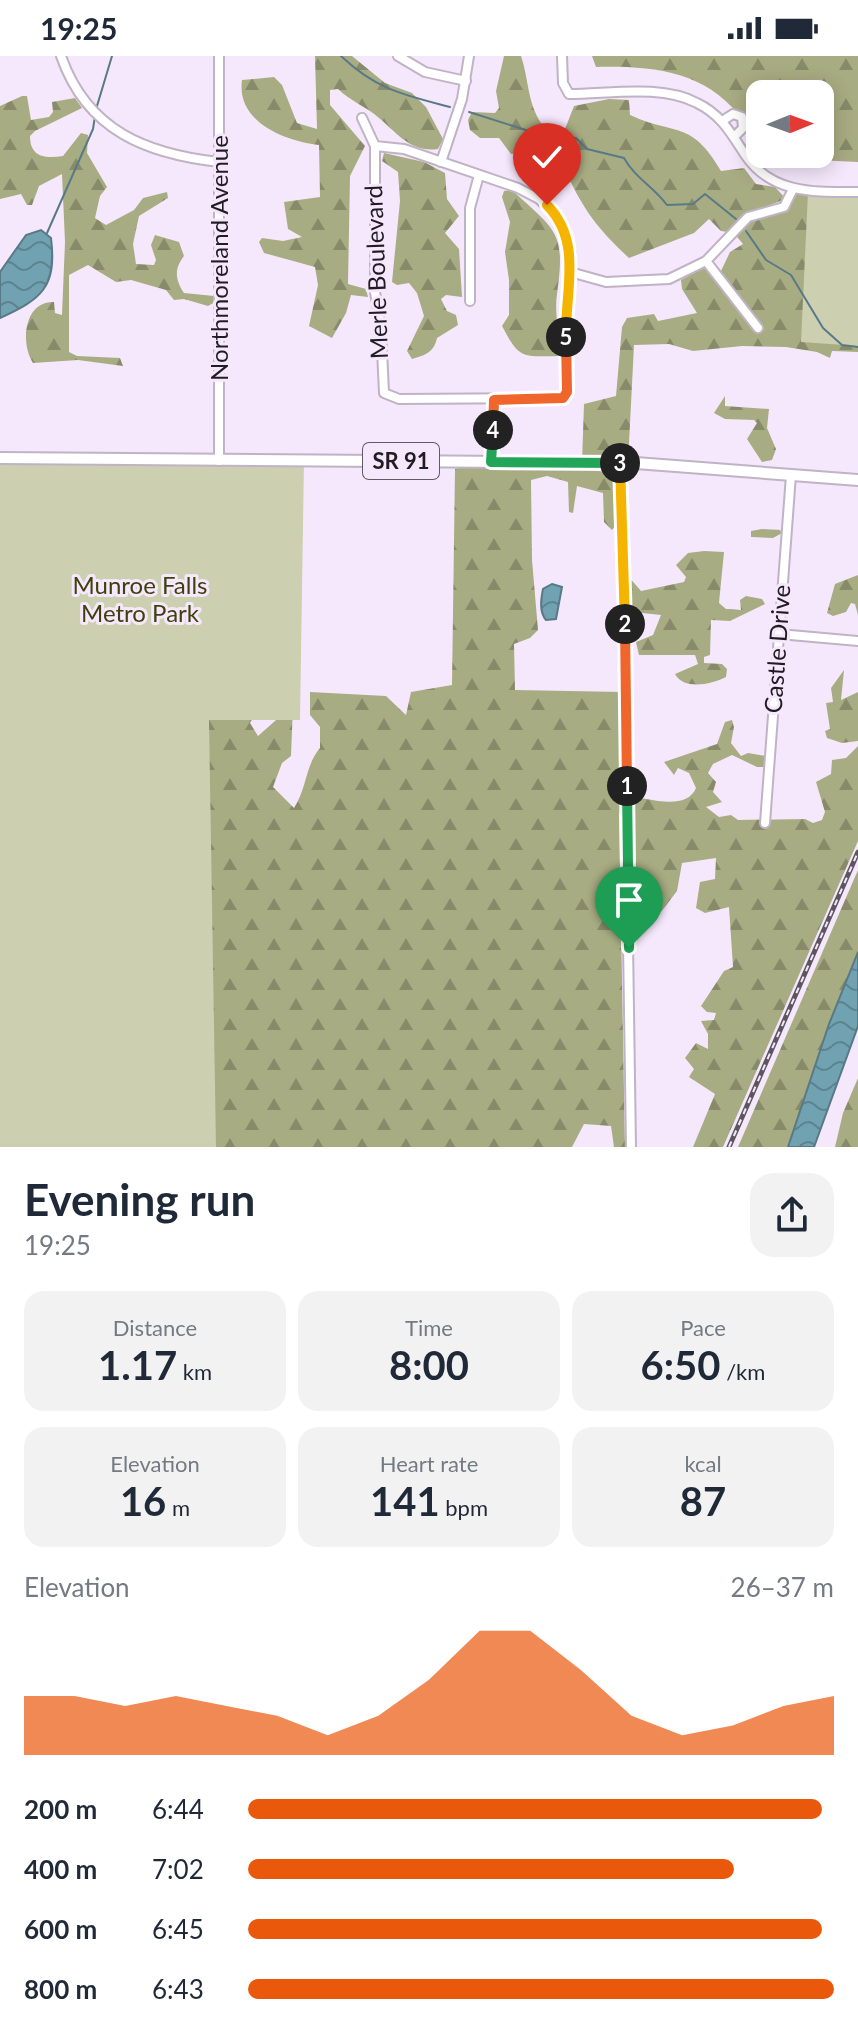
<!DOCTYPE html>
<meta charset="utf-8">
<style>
body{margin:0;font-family:Lato,sans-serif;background:#f2f2f3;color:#1f2937;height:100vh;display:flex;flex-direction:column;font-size:30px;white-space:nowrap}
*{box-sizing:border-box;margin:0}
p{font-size:26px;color:#747a83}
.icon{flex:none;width:44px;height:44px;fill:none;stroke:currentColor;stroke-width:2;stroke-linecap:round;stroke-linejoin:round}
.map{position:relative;height:1091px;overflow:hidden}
.drawer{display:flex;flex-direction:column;background:#fff;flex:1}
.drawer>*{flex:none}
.needle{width:52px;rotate:89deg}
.controls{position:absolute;left:746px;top:24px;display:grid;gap:16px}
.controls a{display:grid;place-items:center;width:88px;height:88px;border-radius:16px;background:#fff;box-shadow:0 4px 20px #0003;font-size:40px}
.pin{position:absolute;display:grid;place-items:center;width:68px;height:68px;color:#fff;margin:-82px -34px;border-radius:50% 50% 50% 0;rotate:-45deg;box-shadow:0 0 8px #0007}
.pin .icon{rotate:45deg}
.km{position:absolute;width:40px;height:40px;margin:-20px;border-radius:50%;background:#222;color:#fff;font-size:22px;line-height:40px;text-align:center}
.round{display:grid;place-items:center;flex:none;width:84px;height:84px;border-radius:24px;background:#f2f2f3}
.overview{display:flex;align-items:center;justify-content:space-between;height:136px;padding:0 24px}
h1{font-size:44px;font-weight:700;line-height:60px}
.stats{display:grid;grid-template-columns:repeat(3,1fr);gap:12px;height:136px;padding:8px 24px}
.stats div{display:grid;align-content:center;border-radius:20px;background:#f2f2f3;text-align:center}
.stats b{font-size:40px;font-weight:700}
.stats small{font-size:22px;font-weight:400}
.stats p{font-size:22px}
.chart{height:224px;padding:16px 24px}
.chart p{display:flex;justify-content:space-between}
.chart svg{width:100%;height:144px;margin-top:8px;fill:#ea580c;opacity:.7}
ul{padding:0 24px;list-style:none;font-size:26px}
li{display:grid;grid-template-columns:128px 96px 1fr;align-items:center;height:60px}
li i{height:20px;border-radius:10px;background:#ea580c}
.status{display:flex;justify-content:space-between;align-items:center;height:56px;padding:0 40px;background:#fff;direction:ltr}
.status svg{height:22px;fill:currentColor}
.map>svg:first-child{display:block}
.forest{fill:url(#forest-firs)}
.green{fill:#cccfb0}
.water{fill:url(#water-waves);stroke:#587a86;stroke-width:2}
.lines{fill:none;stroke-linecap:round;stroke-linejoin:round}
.stream{stroke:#587a86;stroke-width:2}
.minor-casing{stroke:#c0b3c5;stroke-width:12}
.major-casing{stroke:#c0b3c5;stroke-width:14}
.minor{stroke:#fff;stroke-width:8}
.major{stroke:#fff;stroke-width:10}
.rail-casing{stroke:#5d5660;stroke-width:5}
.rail{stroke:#f6e8fc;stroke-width:2;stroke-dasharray:6;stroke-linecap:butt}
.split-1-casing{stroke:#fff;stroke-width:16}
.split-2-casing{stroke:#fff;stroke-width:16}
.split-3-casing{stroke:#fff;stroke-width:16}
.split-4-casing{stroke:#fff;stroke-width:16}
.split-5-casing{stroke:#fff;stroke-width:16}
.split-6-casing{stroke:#fff;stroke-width:16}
.split-1{stroke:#22a559;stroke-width:10}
.split-2{stroke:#f0652b;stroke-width:10}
.split-3{stroke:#f5b400;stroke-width:10}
.split-4{stroke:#22a559;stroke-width:10}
.split-5{stroke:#f0652b;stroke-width:10}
.split-6{stroke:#f5b400;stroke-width:10}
.labels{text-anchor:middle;stroke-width:6;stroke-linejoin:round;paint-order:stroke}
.shield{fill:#f6e8fc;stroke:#615964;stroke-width:2}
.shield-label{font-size:22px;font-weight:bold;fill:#211c23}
.street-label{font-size:24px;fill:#211c23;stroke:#f6e8fc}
.park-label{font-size:24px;fill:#3e400d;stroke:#f6e8fc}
</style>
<div class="status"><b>19:25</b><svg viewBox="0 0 49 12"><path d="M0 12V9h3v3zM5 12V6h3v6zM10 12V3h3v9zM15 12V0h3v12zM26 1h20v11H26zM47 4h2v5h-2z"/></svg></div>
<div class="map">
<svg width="858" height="1091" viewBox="0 0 858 1091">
<defs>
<pattern id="forest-firs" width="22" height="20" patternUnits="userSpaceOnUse" patternTransform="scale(2)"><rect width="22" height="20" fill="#a8ac82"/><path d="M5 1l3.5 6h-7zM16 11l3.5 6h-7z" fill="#888b6a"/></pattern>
<pattern id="water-waves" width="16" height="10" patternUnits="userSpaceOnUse" patternTransform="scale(2)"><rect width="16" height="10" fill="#70a2b1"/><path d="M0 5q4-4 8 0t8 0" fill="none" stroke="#5c8390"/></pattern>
</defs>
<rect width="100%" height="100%" fill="#f6e8fc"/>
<g class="forest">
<path d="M315,0H352L385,27L412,37L426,51L443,83L438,93C411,97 397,77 379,62C367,51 350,45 338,33L330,34V49L365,90L350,120L348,228L366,233L368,241L351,239L346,257L332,282L309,270L318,229L315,211L264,197L259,186L262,182L283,185L302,181L288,173L284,146L320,141L319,89C285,85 236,66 242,24L274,21L282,29L297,67L317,73Z"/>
<path d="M504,0H521C529,24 527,45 541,67L565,73L574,50L609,43L629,44L630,59C675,80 691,63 721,115L744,112L756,128L775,131L786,143L741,160L728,176L721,175L709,163L694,177L629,202C599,174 584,155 567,118L571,114L569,93L535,83L530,96L511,98L499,82H480L470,74L468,64L472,56L495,57L499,52L496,35Z"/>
<path d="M592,0H858V106L815,104L806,98H820V73L832,58V31L820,45V38H760V56L739,59C702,14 651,10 596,11Z"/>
<path d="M22,40H27L31,64L49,61L53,56L52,46L75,42L82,52L35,75L30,80C30,101 45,103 63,100L81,77L88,79L87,97L107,131L100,140L95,162L106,169L134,154L143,142L167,136L168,142L139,160L133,188L136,208L154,209L156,204L151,189L155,179L179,186L184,200C174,213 175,223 184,237L214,240L215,246L208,250L184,243L174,244L166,234L131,224L116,226L88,209L69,219V296L77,300L120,302L123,310L78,304L33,307C20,287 24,245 54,246L55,257L62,259L65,186L62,118L39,130L32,149H27L21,138L0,143V50Z"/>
<path d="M384,97L424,106L445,117L447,143L459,160L445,177L459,193L462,241L446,239L441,243L447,255L456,259L458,269L437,282C434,296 426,299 412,303L407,295L424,260L417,237L409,227L397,229L392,226L400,145L398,116L382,105Z"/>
<path d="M793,133L858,136V296L832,295L830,302L817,296L786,291L742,290L693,295L669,288L634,289L628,407L582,406L584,348L616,340L622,271L627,262L654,258L658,265L697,257L682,233L681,224L705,211L721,215L730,196L743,188L732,175L744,164L777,154Z"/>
<path d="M512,134C556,175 566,175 557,238C554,258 560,280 559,300C521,301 519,302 502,270L509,259V224L505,196L510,166L502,141L504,135Z"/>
<path d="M725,340V350L769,353L767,372L776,393L772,404L762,406L747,383L757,367L754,364L725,363L714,357Z"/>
<path d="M459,412C485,412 598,407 613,420L616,469L612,474L604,466L603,437L577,430L573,457L569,456L568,426L547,420L531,424L532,504L538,574L530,582L514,588L515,634L623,636L625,739C647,742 686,756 696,732L689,717L678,712L674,719L664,706L717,688L725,666L732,664L734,671L731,687L741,700L748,697L766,700L767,711H757L732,699L713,708L708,717L716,726L713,736L722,746L706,751L719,761L731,759L738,764L805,763L813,767L822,764L825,756L816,726L831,718L832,704L846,702L858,690V785L723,1091H693L715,1038L689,1021L694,1013L685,1002L696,987L708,993V978L701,965L714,964L716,957L707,956L701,950L724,915L733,911L729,851L705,857L696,852L700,826L715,823L716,802L682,807L677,835L661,856L636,848L634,757H619L625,1091H614L611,1070L584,1068L572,1091H0V871L172,669L267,638L250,667L258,680L293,649L291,700L282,707L273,731L294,752C307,732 305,710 320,692V671L310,659V636L386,640L406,659L411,636L452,629L455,413Z"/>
<path d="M762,473L780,474L782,477L773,482L751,481V475Z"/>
<path d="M704,495L724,496L719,547L726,553L741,554L740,544L746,540L762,543L765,548L730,565L711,564L710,599L704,601V607L722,608L727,613L726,621C710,629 684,634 675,618L698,608L695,599H639L636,586L653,579L661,559L633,556L629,551L628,520L641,535L684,526L686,521L676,509L688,497Z"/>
<path d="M858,519V559L855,548L851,547L846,556L833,560L827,557L835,528Z"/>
<path d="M844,614L841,644L858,636V685L842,687L827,682L825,675L830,673L826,647L833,646L831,632Z"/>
<path d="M858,814V896L829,968L788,1091H738Z"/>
<path d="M858,1022V1091H835L843,1057Z"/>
</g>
<g class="green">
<path d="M808,136H858V290L801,286Z"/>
<path d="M0,402L304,404L300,664H209L216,1091H0Z"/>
</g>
<g class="water">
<path d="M41,174L51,182C57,231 42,243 0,262V216L26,179Z"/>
<path d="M552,528L562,531L556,563L546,564C539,556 541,543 543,533Z"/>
<path d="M858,896V970L814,1091H788L829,968Z"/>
</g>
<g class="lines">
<g class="stream">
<path d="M341,0C377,34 404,39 450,51"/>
<path d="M97,50L112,0"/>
<path d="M469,56L535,77L576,82L587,93L624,102C635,122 654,131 667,149L693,148L705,138L736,163"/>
<path d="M746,175L766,204L791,219L823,272L842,289L858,291"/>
<path d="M47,177L93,73L95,60"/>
</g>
<defs>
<g id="minor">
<path d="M61,0C87,75 147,98 219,106"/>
<path d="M398,0L425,16L466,25"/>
<path d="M562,0L563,27L569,38C609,38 661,28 697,47C722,59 732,79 746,100C773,139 817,136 858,136"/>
<path d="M362,62L375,90V236L381,272L384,337L399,343L563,342L567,336L566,252L571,197L556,160L539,143L518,132L404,93L375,90"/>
<path d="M722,65L733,58L742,61L743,72L735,80"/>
<path d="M441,106L462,43L469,0"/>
<path d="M706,205L758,272"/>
<path d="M570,216L606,226L669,223L706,205L748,161L784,151L793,133"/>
<path d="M470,245V152L479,119"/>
<path d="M219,405V0"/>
<path d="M491,406L494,344"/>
<path d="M621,407L631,1091"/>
<path d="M779,578L858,585"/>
<path d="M765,767L791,419"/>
</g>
<path id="major" d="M0,402L636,407L858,424"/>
</defs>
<use href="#minor" class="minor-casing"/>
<use href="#major" class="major-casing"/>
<use href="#minor" class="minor"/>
<use href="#major" class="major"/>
<defs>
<path id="rail" d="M729,1091L858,796"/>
</defs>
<use href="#rail" class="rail-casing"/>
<use href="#rail" class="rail"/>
</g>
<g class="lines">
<defs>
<path id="split-1" d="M627,730L629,892"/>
<path id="split-2" d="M625,568L627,730"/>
<path id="split-3" d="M620,407L625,568"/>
<path id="split-4" d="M493,374L491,406L620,407"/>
<path id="split-5" d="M493,374L494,344L563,342L567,336L566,281"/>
<path id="split-6" d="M547,149C583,186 565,234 566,281"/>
</defs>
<use href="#split-1" class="split-1-casing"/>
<use href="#split-2" class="split-2-casing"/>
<use href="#split-3" class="split-3-casing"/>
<use href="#split-4" class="split-4-casing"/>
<use href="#split-5" class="split-5-casing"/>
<use href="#split-6" class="split-6-casing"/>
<use href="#split-1" class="split-1"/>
<use href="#split-2" class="split-2"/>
<use href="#split-3" class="split-3"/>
<use href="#split-4" class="split-4"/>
<use href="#split-5" class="split-5"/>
<use href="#split-6" class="split-6"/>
</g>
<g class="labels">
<rect class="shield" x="363" y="387" width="76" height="36" rx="6"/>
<g class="shield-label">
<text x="401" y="413">SR 91</text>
</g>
<g class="street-label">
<text transform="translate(220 202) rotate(-90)" y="8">Northmoreland Avenue</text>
<text transform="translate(377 216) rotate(-92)" y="8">Merle Boulevard</text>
<text transform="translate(778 593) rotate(-86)" y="8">Castle Drive</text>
</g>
<g class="park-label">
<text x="140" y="538">Munroe Falls<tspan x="140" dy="28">Metro Park</tspan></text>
</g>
</g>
</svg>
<div class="controls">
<a><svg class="needle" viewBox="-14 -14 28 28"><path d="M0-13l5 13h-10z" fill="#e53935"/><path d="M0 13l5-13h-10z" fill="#747a83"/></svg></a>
</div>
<div class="pin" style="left:629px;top:892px;background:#1e9e55"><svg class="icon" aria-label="arrive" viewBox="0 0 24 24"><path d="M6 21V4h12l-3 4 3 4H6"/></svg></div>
<div class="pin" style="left:547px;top:149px;background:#d93025"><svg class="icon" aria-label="check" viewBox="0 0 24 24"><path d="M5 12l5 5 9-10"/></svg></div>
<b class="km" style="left:627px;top:730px">1</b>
<b class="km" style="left:625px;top:568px">2</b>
<b class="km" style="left:620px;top:407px">3</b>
<b class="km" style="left:493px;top:374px">4</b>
<b class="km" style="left:566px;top:281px">5</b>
</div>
<section class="drawer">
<div class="overview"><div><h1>Evening run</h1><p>19:25</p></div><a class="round"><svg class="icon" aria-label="share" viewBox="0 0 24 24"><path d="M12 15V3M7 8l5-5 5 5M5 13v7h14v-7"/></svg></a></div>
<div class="stats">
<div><p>Distance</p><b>1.17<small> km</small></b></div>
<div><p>Time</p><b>8:00</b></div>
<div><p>Pace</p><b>6:50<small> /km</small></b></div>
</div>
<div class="stats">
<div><p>Elevation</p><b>16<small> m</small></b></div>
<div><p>Heart rate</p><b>141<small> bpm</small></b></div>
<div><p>kcal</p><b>87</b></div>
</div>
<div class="chart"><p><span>Elevation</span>26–37 m</p>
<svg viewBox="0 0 160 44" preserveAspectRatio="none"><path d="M0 44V26L10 26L20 29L30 26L40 29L50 32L60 38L70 32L80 21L90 6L100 6L110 18L120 32L130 38L140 35L150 29L160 26V44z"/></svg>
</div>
<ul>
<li><b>200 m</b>6:44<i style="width:98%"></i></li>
<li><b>400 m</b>7:02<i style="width:83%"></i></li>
<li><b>600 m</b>6:45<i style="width:98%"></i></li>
<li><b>800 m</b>6:43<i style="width:100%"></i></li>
</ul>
</section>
